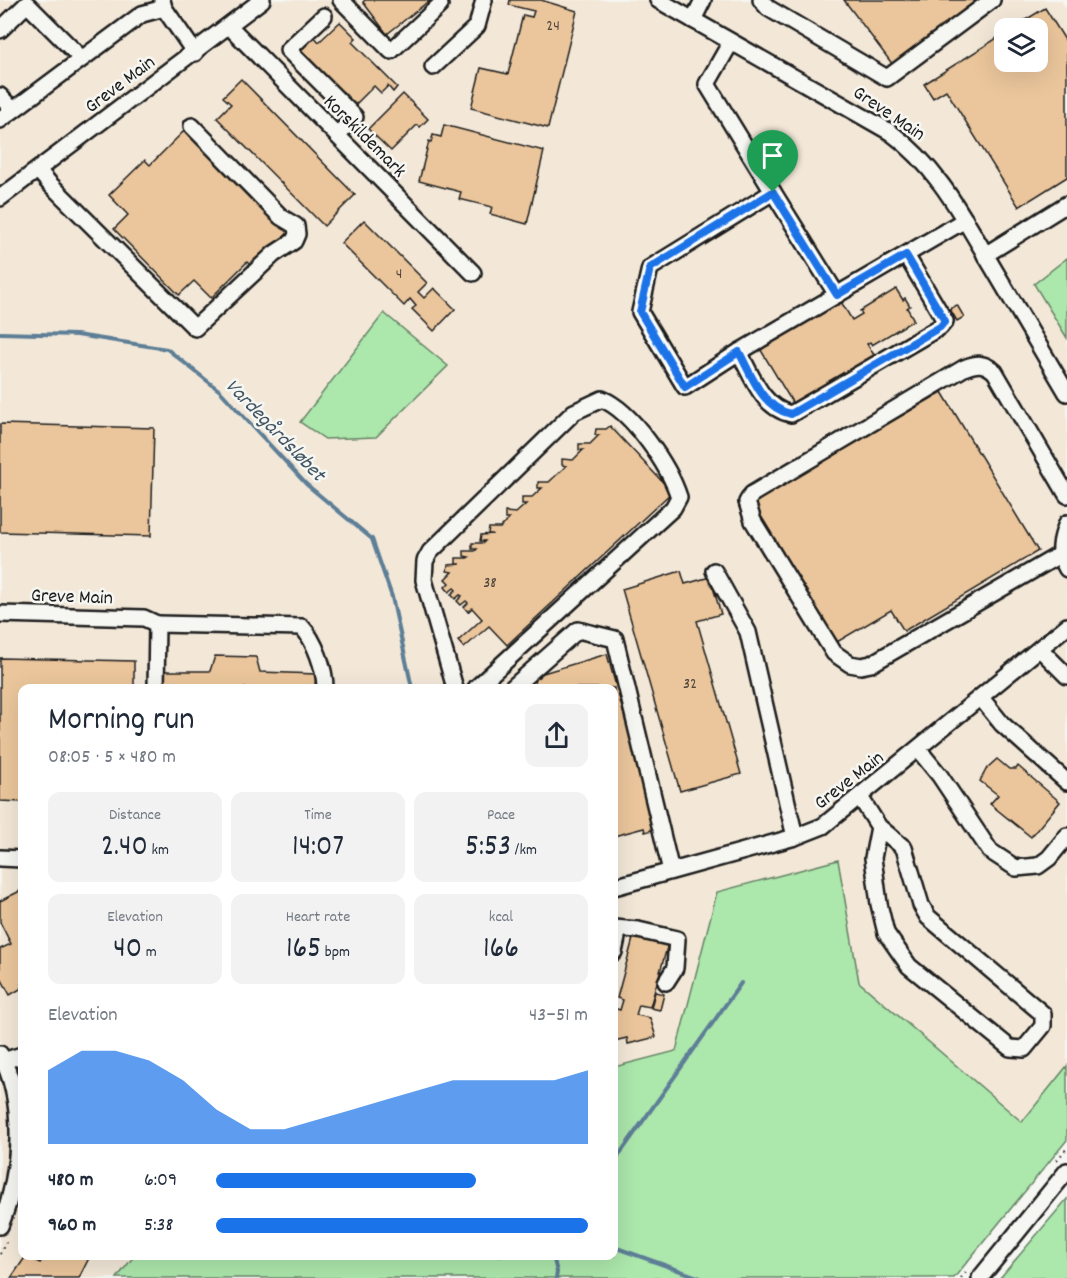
<!DOCTYPE html>
<meta charset="utf-8">
<style>
body{margin:0;font-family:Dekko,sans-serif;background:#f2f2f3;color:#1f2937;height:100vh;display:flex;flex-direction:column;font-size:22px;white-space:nowrap}
*{box-sizing:border-box;margin:0}
p{font-size:20px;color:#747a83}
.icon{flex:none;width:33px;height:33px;fill:none;stroke:currentColor;stroke-width:2;stroke-linecap:round;stroke-linejoin:round}
.map{position:relative;flex:1;overflow:hidden}
.details{position:absolute;left:18px;top:684px;width:600px;height:576px;display:flex;flex-direction:column;background:#fff;border-radius:12px;box-shadow:0 6px 24px #0002}
.details>*{flex:none}
.buttons{position:absolute;left:994px;top:18px;display:grid;gap:12px}
.buttons a{display:grid;place-items:center;width:54px;height:54px;border-radius:12px;background:#fff;box-shadow:0 6px 24px #0002;font-size:30px}
.pin{position:absolute;display:grid;place-items:center;width:51px;height:51px;color:#fff;margin:-62px -26px;border-radius:50% 50% 50% 0;rotate:-45deg;box-shadow:0 0 6px #0007}
.pin .icon{rotate:45deg}
.round{display:grid;place-items:center;flex:none;width:63px;height:63px;border-radius:12px;background:#f2f2f3}
.summary{display:flex;align-items:center;justify-content:space-between;height:102px;padding:0 30px}
h1{font-size:33px;font-weight:600;line-height:45px}
.figures{display:grid;grid-template-columns:repeat(3,1fr);gap:9px;height:102px;padding:6px 30px}
.figures div{display:grid;align-content:center;border-radius:12px;background:#f2f2f3;text-align:center}
.figures b{font-size:30px;font-weight:600}
.figures small{font-size:16px;font-weight:400}
.figures p{font-size:16px}
.chart{height:168px;padding:12px 30px}
.chart p{display:flex;justify-content:space-between}
.chart svg{width:100%;height:108px;margin-top:6px;fill:#1a73e8;opacity:.7}
ul{padding:0 30px;list-style:none;font-size:20px}
li{display:grid;grid-template-columns:96px 72px 1fr;align-items:center;height:45px}
li i{height:15px;border-radius:8px;background:#1a73e8}
.map>svg:first-child{display:block}
.built{fill:#f3e8d8;fill-rule:evenodd}
.green{fill:#ace7ac;stroke:#648264;stroke-width:1.5}
.lines{fill:none;stroke-linecap:round;stroke-linejoin:round}
.stream{stroke:#5d7e96;stroke-width:4}
.building{fill:#ebc69c;stroke:#1c1c1c;stroke-width:1.5}
.minor-casing{stroke:#1c1c1c;stroke-width:20}
.path{stroke:#1c1c1c;stroke-width:2;stroke-dasharray:1.5 4.5;stroke-linecap:butt}
.minor{stroke:#f6f6f2;stroke-width:15}
.route-casing{stroke:#fff;stroke-width:12}
.route{stroke:#1a73e8;stroke-width:8}
.labels{text-anchor:middle;stroke-width:5;stroke-linejoin:round;paint-order:stroke}
.number-label{font-size:16px;fill:#50463c}
.street-label{font-size:20px;fill:#1c1c1c;stroke:#f6f6f2}
.water-label{font-size:21px;font-style:italic;fill:#425563;stroke:#f6f6f2}
</style>
<div class="map">
<svg width="1067" height="1278" viewBox="0 0 1067 1278">
<rect width="100%" height="100%" fill="#f6f6f2"/>
<filter id="ink" filterUnits="userSpaceOnUse"><feTurbulence type="fractalNoise" baseFrequency=".0167" numOctaves="2"/><feDisplacementMap in="SourceGraphic" scale="12" xChannelSelector="R" yChannelSelector="G"/><feConvolveMatrix kernelMatrix="1 2 1 2 8 2 1 2 1" color-interpolation-filters="sRGB"/></filter>
<g filter="url(#ink)">
<path class="built" d="M0,0H1061L1067,10V260L1035,284L1067,338V1066L1022,1122L859,982L838,860L717,892L676,1051L614,1067V688H22V1256H134L117,1278H0ZM1005,28H1038V62H1005Z"/>
<g class="green">
<path d="M1067,258V338L1034,284Z"/>
<path d="M384,313L448,366L376,437L325,439L300,422Z"/>
<path d="M838,860L859,982L1022,1122L1067,1066V1140L954,1278H117L134,1256H614V1067L676,1051L717,892Z"/>
<path d="M1067,1199V1278H1000Z"/>
</g>
<g class="lines">
<g class="stream">
<path d="M0,333L77,335L167,349L220,391L306,484L372,539L392,597L412,688"/>
<path d="M614,1162L741,983"/>
<path d="M614,1247L700,1278"/>
<path d="M553,1256L557,1272L556,1278"/>
</g>
</g>
<g class="building">
<path d="M365,0H430L387,34L363,2Z"/>
<path d="M510,0H541L577,11L548,128L471,108L481,68L508,74L523,15L532,17L534,11L509,5Z"/>
<path d="M844,0H988L896,69Z"/>
<path d="M1045,8L1067,43V177L1019,207L946,90L933,98L924,84L1005,33V62H1038V28H1012Z"/>
<path d="M340,22L356,38L352,42L397,87L393,92L388,86L381,93L374,86L355,105L299,52L314,36L319,42Z"/>
<path d="M241,79L355,195L324,226L217,118L231,104L223,97Z"/>
<path d="M403,94L428,119L420,127L417,125L391,151L368,129Z"/>
<path d="M444,125L544,151L527,224L490,214L492,207L459,199L461,192L419,181L429,141L431,142L433,135L441,137Z"/>
<path d="M186,129L289,232L252,267L247,262L211,298L194,281L179,295L114,229L128,215L109,195L145,160L150,165Z"/>
<path d="M364,220L427,283L418,292L424,298L434,288L455,309L434,331L412,309L416,306L410,299L404,306L341,243Z"/>
<path d="M896,289L903,300L905,298L910,306L907,308L914,320L872,345L870,342L867,344L876,358L795,407L759,347L840,300L852,320L862,314L860,311Z"/>
<path d="M957,305L964,317L957,321L950,309Z"/>
<path d="M942,392L1038,551L904,631L891,610L837,642L753,503Z"/>
<path d="M0,424L154,428L151,536L0,532Z"/>
<path d="M610,426L672,492L507,645L489,626L464,648L458,641L482,619L472,608L468,612L464,607L468,603L466,601L461,605L457,601L462,596L460,595L455,599L451,594L456,590L454,588L449,592L445,587L449,583L445,579L452,572L447,571L448,565L461,564H456V558H467L469,557L464,556V551H475L477,549H472V543H483L485,541H480L481,535L493,534H488L489,528H500L509,519H505V512L516,513L526,504H522V497H532L542,488H538V482H549L566,466L562,465V459L573,460L583,450H579V444H590L599,435H595L596,429H606Z"/>
<path d="M681,571L685,584L710,577L721,614L697,621L741,774L680,791L622,589Z"/>
<path d="M607,654L656,829L645,832L644,828L614,836V688H530L535,684L533,676Z"/>
<path d="M215,656L256,657L260,672L316,674L315,688H165V671H210Z"/>
<path d="M0,658L134,661V688H22V802L0,801Z"/>
<path d="M997,759L1009,769H1016L1018,766L1060,802L1031,837L990,804L998,795L980,781L987,768Z"/>
<path d="M22,890V988L10,995L0,976V949L11,944L0,922V901Z"/>
<path d="M634,935L668,944L650,1007L639,1005L636,1015L650,1018L656,1037L628,1044L627,1038L614,1041V1008L620,1010L623,1000L617,998Z"/>
<path d="M655,992L664,994L660,1010L651,1008Z"/>
<path d="M26,1256H35L39,1258L36,1261L40,1263L44,1256H90L79,1278H11Z"/>
</g>
<g class="lines">
<defs>
<g id="minor">
<path d="M162,0L164,8L195,53"/>
<path d="M341,0L391,51L440,5"/>
<path d="M658,0L890,132C937,166 963,217 992,266C1017,308 1042,351 1067,393"/>
<path d="M761,0L768,8L887,78L992,0"/>
<path d="M324,16L288,50L355,117L337,135"/>
<path d="M693,20L703,0"/>
<path d="M229,26L473,273"/>
<path d="M0,30L27,4L81,58"/>
<path d="M731,42L707,84L773,192L650,268L640,312L685,387L739,352L965,220"/>
<path d="M433,67L477,26L484,0"/>
<path d="M0,96L13,110"/>
<path d="M0,120L142,14L164,8"/>
<path d="M38,170L49,183L195,328L274,254L294,241L297,234L296,226L281,217L192,126"/>
<path d="M773,192L837,295"/>
<path d="M0,198L262,0"/>
<path d="M985,255L1067,204"/>
<path d="M739,352C752,376 762,408 791,414L940,327L945,321L906,255"/>
<path d="M1067,523C1061,539 1057,553 1067,569"/>
<path d="M1061,554L871,664L861,666L850,664L834,653L753,521L747,502L752,494L964,368C977,363 984,362 995,372L1067,495"/>
<path d="M714,571L748,632L795,837"/>
<path d="M0,614L144,618L157,624"/>
<path d="M1040,649L1067,676"/>
<path d="M156,688L157,624L302,627C315,641 325,669 325,688"/>
<path d="M455,688L424,580L425,561L430,552L574,412L602,399C632,411 669,466 679,497L673,508L476,688"/>
<path d="M512,688L578,630L615,639L671,871"/>
<path d="M981,698L1002,724L1067,782"/>
<path d="M918,749L940,776L990,851L1016,868L1038,866L1049,858L1067,836"/>
<path d="M860,797L879,827L873,858L879,904L886,933L909,966L1010,1048L1024,1049L1043,1026V1014L928,917L921,905L904,848L879,827"/>
<path d="M0,858L22,859"/>
<path d="M614,887L795,837L823,826L1067,626"/>
<path d="M614,928L638,930L677,939L675,968L666,982"/>
<path d="M614,932L617,938L614,952"/>
<path d="M0,1054C27,1104 21,1175 0,1226"/>
<path d="M0,1062L22,1055"/>
<path d="M980,1278L1067,1171"/>
</g>
</defs>
<use href="#minor" class="minor-casing"/>
<g class="path">
<path d="M1057,1160L1067,1148"/>
<path d="M0,1254L8,1238"/>
<path d="M961,1278L969,1269"/>
</g>
<use href="#minor" class="minor"/>
</g>
</g>
<g class="lines" filter="url(#ink)">
<defs>
<path id="route" d="M773,192L837,295L906,255L945,321L940,327L791,414C762,408 752,376 739,352L685,387L640,312L650,268Z"/>
</defs>
<use href="#route" class="route-casing"/>
<use href="#route" class="route"/>
</g>
<g class="labels">
<g class="number-label">
<text x="553" y="30">24</text>
<text x="399" y="278">4</text>
<text x="490" y="587">38</text>
<text x="690" y="688">32</text>
</g>
<g class="street-label">
<text transform="translate(119 83) rotate(-37)" y="7">Greve Main</text>
<text transform="translate(890 112) rotate(34)" y="7">Greve Main</text>
<text transform="translate(366 135) rotate(45)" y="7">Korskildemark</text>
<text transform="translate(72 595) rotate(2)" y="7">Greve Main</text>
<text transform="translate(848 779) rotate(-38)" y="7">Greve Main</text>
</g>
<g class="water-label">
<text transform="translate(276 429) rotate(46)" y="7">Vardegårdsløbet</text>
</g>
</g>
</svg>
<div class="buttons">
<a><svg class="icon" aria-label="layers" viewBox="0 0 24 24"><path d="M12 4l9 5-9 5-9-5zM3 14l9 5 9-5"/></svg></a>
</div>
<div class="pin" style="left:773px;top:192px;background:#1e9e55"><svg class="icon" aria-label="arrive" viewBox="0 0 24 24"><path d="M6 21V4h12l-3 4 3 4H6"/></svg></div>
<section class="details">
<div class="summary"><div><h1>Morning run</h1><p>08:05 · 5 × 480 m</p></div><a class="round"><svg class="icon" aria-label="share" viewBox="0 0 24 24"><path d="M12 15V3M7 8l5-5 5 5M5 13v7h14v-7"/></svg></a></div>
<div class="figures">
<div><p>Distance</p><b>2.40<small> km</small></b></div>
<div><p>Time</p><b>14:07</b></div>
<div><p>Pace</p><b>5:53<small> /km</small></b></div>
</div>
<div class="figures">
<div><p>Elevation</p><b>40<small> m</small></b></div>
<div><p>Heart rate</p><b>165<small> bpm</small></b></div>
<div><p>kcal</p><b>166</b></div>
</div>
<div class="chart"><p><span>Elevation</span>43–51 m</p>
<svg viewBox="0 0 160 44" preserveAspectRatio="none"><path d="M0 44V14L10 6L20 6L30 10L40 18L50 30L60 38L70 38L80 34L90 30L100 26L110 22L120 18L130 18L140 18L150 18L160 14V44z"/></svg>
</div>
<ul>
<li><b>480 m</b>6:09<i style="width:70%"></i></li>
<li><b>960 m</b>5:38<i style="width:100%"></i></li>
</ul>
</section>
</div>
